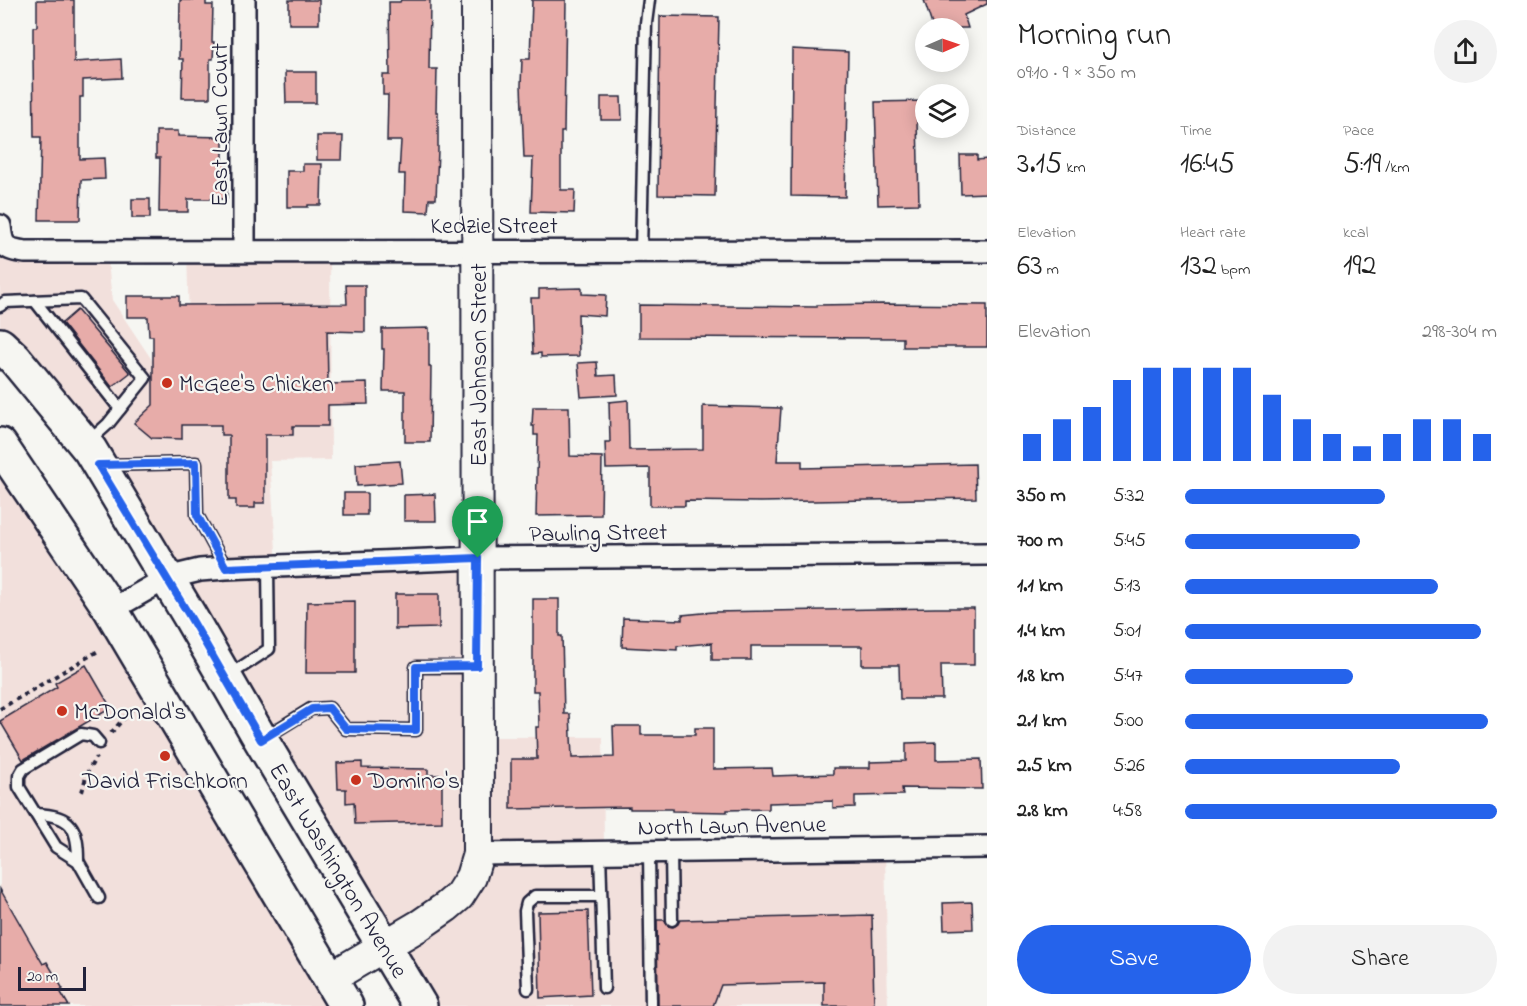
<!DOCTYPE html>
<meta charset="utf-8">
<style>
body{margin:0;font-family:"Indie Flower",sans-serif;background:#f2f2f2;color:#222;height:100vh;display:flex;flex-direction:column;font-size:22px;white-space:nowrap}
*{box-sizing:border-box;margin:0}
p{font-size:20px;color:#767676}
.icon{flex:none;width:33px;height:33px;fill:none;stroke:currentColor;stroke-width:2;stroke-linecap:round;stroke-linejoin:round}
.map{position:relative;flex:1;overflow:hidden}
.drawer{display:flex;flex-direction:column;background:#fff;width:540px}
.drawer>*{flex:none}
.needle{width:39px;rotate:88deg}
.fabs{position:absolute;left:915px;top:18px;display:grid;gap:12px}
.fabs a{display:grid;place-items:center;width:54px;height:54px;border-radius:50%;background:#fff;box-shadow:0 3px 15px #0003;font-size:30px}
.scale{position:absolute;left:18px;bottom:15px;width:68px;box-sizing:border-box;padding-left:6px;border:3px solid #22223b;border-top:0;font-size:16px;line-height:21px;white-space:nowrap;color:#22223b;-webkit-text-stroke:4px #f6f6f2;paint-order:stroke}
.pin{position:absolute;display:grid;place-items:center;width:51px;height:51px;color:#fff;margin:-62px -26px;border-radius:50% 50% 50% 0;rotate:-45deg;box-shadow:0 0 6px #0007}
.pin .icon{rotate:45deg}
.round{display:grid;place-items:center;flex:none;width:63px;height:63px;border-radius:32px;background:#f2f2f2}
.summary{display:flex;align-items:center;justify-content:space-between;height:102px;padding:0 30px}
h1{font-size:33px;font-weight:600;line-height:45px}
.stats{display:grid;grid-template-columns:repeat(3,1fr);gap:9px;height:102px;padding:6px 30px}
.stats div{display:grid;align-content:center}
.stats b{font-size:30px;font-weight:600}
.stats small{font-size:16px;font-weight:400}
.stats p{font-size:16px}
.chart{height:168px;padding:12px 30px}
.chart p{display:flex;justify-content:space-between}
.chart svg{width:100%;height:108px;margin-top:6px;stroke:#2563eb;stroke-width:6}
.primary-button{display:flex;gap:12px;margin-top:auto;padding:12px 30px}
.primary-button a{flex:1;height:69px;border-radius:36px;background:#2563eb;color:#fff;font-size:24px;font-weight:600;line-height:69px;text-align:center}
.primary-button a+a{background:#f2f2f2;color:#222}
ul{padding:0 30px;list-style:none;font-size:20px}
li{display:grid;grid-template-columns:96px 72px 1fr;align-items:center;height:45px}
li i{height:15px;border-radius:8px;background:#2563eb}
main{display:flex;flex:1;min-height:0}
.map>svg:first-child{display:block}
.built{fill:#f2e0dc}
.building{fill:#e7aca9;stroke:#22223b;stroke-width:1.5}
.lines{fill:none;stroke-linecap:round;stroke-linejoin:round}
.lane-casing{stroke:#22223b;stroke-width:15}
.street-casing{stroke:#22223b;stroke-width:26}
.secondary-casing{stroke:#22223b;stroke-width:34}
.primary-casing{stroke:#22223b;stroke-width:38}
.path{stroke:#22223b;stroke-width:4;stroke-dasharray:4.5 4.5;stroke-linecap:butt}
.lane{stroke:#f6f6f2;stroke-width:10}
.street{stroke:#f6f6f2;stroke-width:21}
.secondary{stroke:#f6f6f2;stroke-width:30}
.primary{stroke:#f6f6f2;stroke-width:33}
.route-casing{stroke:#fff;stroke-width:12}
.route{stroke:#2563eb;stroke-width:8}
.poi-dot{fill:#c8321e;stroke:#f6f6f2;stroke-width:2}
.labels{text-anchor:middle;stroke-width:4.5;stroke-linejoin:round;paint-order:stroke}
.street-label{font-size:24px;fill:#22223b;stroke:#f6f6f2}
.poi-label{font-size:24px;fill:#22223b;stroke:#f6f6f2;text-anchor:start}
</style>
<main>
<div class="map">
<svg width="987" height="1006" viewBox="0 0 987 1006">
<rect width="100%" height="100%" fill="#f6f6f2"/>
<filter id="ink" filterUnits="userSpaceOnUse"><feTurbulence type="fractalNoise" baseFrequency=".0167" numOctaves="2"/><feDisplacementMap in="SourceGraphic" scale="12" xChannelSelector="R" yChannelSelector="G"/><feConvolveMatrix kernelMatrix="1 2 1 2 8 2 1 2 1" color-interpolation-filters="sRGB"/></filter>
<g filter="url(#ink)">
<g class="built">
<path d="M0,226L3,244L107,252L112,300L152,360H190L187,251H330L331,460L270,461L277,565L478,558L477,737H603L604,851L885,848L888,1006H420L189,615L0,345Z"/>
<path d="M0,445L346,1006H0Z"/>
</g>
<g class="building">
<path d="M37,0H74V62L121,59L122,78L83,80V97H80V159L104,158L105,179L81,180L80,220H39L41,137H34L33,54V27H37Z"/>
<path d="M180,0H206V5H213L212,42H214L213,59H210V98H182L183,59H179Z"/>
<rect x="289" y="0" width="30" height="24"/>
<path d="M401,0H430L429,69H437L436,112H438V150L436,199H429L428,212L404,211L405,174H399L401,141H387L388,95H383V75H390L389,2H400Z"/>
<path d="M532,0H566L564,132H561V190H575L574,213L531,212L533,158H524L521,85L522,59H530Z"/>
<path d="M924,0H987V4L964,15L968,28H933Z"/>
<path d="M660,16L719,17L715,196L658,195Z"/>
<path d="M792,49L848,52L845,197L791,196Z"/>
<path d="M285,72H316V103H286Z"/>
<path d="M601,97H621L622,120H601Z"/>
<path d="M926,101V120H917L919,204L878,205L875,102Z"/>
<path d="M156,131H178V136L223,137V162L227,163V199H188V212H159L160,158H156Z"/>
<path d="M317,136H343L342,160H317Z"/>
<path d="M960,155H977V160L987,159V193L961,194Z"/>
<path d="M303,164H322L321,205H308V207H287V171H303Z"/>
<rect x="132" y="199" width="18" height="19"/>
<path d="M346,285H365V332L327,331L328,384L367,383L368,404L328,405V426H293V435H265V503H255V508H236V500H229V435H221V425H182V439L152,438L134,423L153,405V336H149L148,317H127V296H179V305L347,304Z"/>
<path d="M582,288V294L606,295L605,316L578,314L579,356L541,357V353L533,354L531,298H539V289Z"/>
<path d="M882,304L987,305V347H903V338L639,337V305L817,307V305Z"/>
<path d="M77,310L130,373L112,387L62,323Z"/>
<path d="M429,328V367H431L430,442H405V391H383L384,349H382V329Z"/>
<path d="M597,362L598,376L616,375L617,395L581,397L578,363Z"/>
<path d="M628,400L629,450L703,449V406L781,408L777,461H802V468L975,464L976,498L761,502L685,501V506H650V468L606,469L605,442H610L609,402Z"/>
<path d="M533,407H569L570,456L602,457L601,515L536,516L538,435H534V426H532Z"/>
<path d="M400,461L402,483L357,486L356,464Z"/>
<rect x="344" y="493" width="23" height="22"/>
<path d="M435,494L436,521H404V495Z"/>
<path d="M395,594H439V628L395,629Z"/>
<path d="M533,599H559V636H562L564,714H570L572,758L614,757L613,726H641V735H695V728H713V769L772,768L773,776L833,774V768H870V762L906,761V743L936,742V760L981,759L982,789L902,788L903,795L855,796V807L833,808V801L769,803V809L727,810V812L672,811V809H630V807L511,809V759H537L536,727H539L538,691H533Z"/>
<path d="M355,601V673H306L307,602Z"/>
<path d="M935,608H974V665H941L942,699H900L899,665H862V646H751V660H712V643L677,646V650L622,647L623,618L682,620V615L713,612Z"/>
<path d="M86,665L111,708L23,760L0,721L57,687L55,683Z"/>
<path d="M362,762V768L428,769V775H442V822L355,824L354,802L346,803V789H338L337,763Z"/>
<path d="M0,889L43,964L47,962L63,989L60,991L69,1006H0Z"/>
<path d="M972,902L973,929L944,930L943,903Z"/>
<path d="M588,911L591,995L540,998L538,912Z"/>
<path d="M872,915L874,1006H824V982L721,985L713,1006H658L657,920H664L668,926L673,927L678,924L680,920Z"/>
</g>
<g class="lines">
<defs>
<g id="lane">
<path d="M641,251L646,23L649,0"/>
<path d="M35,301L120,409"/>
<path d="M0,306L5,302L81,299L145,378L108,424L87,443"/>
<path d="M104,465L196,463L197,515L226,568"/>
<path d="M228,676L269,649L268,566"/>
<path d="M264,738L311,709L329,708L346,729L416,730V667H477"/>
<path d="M99,743L93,736L81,734L23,769L19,776V787L56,847L78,861L99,898"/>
<path d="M36,814C72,815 78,828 78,861"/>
<path d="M649,851L651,1006"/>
<path d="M671,851L672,920"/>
<path d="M600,852L604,988"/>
<path d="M528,989L525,911L527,903L535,896H601"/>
</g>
<g id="street">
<path d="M244,0V251"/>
<path d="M0,226C2,247 5,249 25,252L987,251"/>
<path d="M111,610L167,578L200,570L226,568L478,558L987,554"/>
<path d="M478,854L987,847"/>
</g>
<path id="secondary" d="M330,978L420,925L446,907L459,896L471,877L478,854L477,0"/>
<g id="primary">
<path d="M0,345L15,359L90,450L189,615L261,740L420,1006"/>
<path d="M0,445L111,610L346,1006"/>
</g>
</defs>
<use href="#lane" class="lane-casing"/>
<use href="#street" class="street-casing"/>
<use href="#secondary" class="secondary-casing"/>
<use href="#primary" class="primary-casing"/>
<g class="path">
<path d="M0,709L98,651"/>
<path d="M111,733L132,709"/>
<path d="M82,792L87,773L96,757"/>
</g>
<use href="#lane" class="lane"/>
<use href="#street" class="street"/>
<use href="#secondary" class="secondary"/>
<use href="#primary" class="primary"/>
</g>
</g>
<g class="lines" filter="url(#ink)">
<defs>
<path id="route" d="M196,463L197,515L226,568L478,558L477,666L416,667V730L346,729L329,708L312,709L261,740L189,615L98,465Z"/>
</defs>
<use href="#route" class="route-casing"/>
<use href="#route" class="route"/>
</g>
<g class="poi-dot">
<circle cx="167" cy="383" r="6"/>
<circle cx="62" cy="711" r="6"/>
<circle cx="165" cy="756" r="6"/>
<circle cx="356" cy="780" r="6"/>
</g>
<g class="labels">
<g class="street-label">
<text transform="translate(219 125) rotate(-90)" y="8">East Lawn Court</text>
<text x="494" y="233">Kedzie Street</text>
<text transform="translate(478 365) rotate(-90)" y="8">East Johnson Street</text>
<text transform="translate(598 532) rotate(-1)" y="8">Pawling Street</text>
<text transform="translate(732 825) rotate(-1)" y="8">North Lawn Avenue</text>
<text transform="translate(339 870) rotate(59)" y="8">East Washington Avenue</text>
</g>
<g class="poi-label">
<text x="179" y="391">McGee's Chicken</text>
<text x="74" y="719">McDonald's</text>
<text x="165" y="788" text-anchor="middle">David Frischkorn</text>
<text x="368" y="788">Domino's</text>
</g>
</g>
</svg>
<div class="fabs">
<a><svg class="needle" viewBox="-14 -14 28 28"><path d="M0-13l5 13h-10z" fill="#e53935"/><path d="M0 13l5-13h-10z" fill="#767676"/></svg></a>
<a><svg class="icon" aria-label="layers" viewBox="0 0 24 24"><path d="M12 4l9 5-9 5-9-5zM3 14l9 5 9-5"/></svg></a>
</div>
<div class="scale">20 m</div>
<div class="pin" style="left:478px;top:558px;background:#1e9e55"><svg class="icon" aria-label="arrive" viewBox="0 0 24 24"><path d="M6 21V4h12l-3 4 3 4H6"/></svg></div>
</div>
<section class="drawer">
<div class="summary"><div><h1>Morning run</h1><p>09:10 · 9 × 350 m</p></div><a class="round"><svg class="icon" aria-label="share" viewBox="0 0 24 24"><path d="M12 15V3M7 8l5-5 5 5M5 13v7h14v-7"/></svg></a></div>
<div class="stats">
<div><p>Distance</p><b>3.15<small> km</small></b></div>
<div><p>Time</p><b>16:45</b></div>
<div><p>Pace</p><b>5:19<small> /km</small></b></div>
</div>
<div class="stats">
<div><p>Elevation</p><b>63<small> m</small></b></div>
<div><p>Heart rate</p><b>132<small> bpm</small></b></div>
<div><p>kcal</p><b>192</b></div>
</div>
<div class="chart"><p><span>Elevation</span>298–304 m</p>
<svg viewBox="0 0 160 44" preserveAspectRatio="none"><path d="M5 44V33M15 44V27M25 44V22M35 44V11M45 44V6M55 44V6M65 44V6M75 44V6M85 44V17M95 44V27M105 44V33M115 44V38M125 44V33M135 44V27M145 44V27M155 44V33"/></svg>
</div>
<ul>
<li><b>350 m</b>5:32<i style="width:64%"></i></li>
<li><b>700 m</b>5:45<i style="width:56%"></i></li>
<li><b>1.1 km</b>5:13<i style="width:81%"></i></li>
<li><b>1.4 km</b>5:01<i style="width:95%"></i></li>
<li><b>1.8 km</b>5:47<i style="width:54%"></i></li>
<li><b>2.1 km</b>5:00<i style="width:97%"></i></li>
<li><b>2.5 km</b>5:26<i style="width:69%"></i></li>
<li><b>2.8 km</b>4:58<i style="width:100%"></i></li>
</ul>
<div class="primary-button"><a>Save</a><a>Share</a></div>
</section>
</main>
